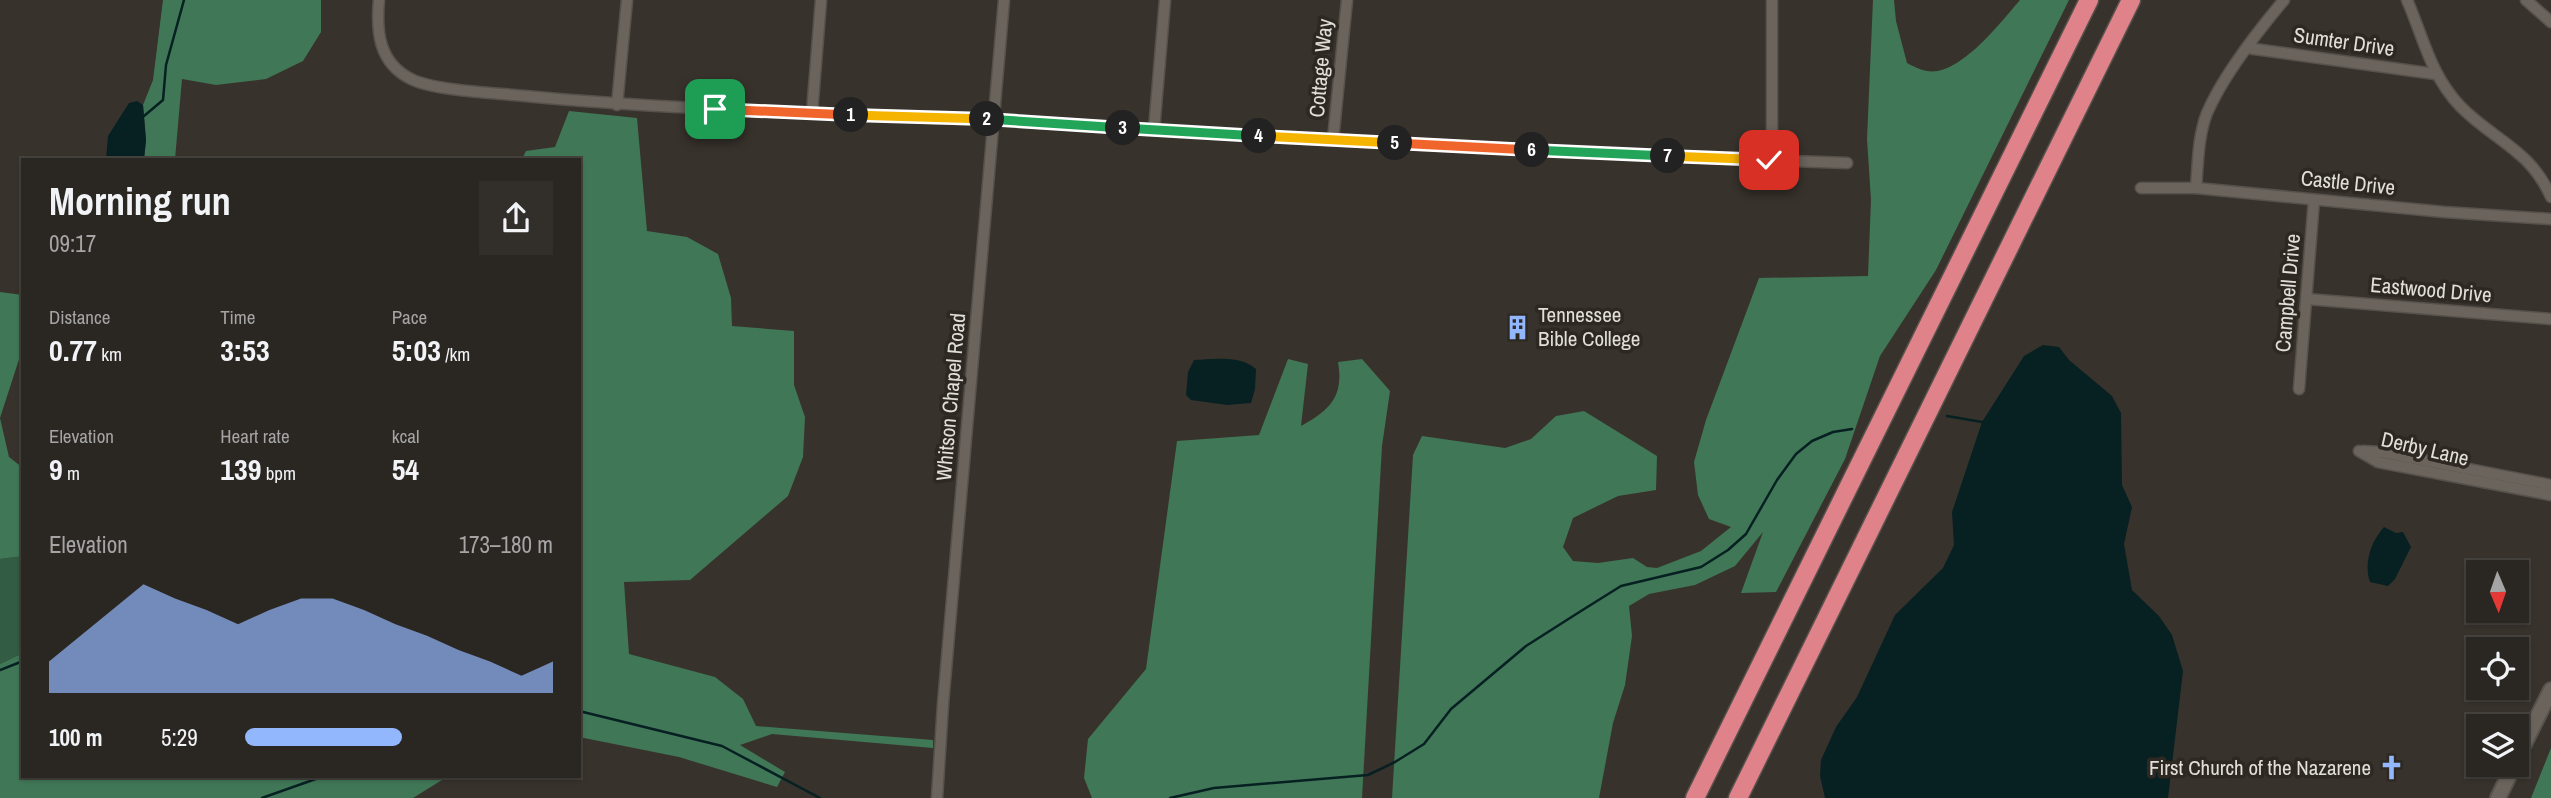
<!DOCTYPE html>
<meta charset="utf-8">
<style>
body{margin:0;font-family:"Archivo Narrow",sans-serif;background:#322e2a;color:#f1f3f6;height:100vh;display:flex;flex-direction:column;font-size:26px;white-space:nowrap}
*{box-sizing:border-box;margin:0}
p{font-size:23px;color:#a5a5a5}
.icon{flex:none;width:38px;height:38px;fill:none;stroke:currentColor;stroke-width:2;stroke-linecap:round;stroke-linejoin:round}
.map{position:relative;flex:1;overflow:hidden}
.details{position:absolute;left:21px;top:158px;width:560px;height:620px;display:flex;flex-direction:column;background:#2a2621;border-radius:0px;box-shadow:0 2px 5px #0004,0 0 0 2px #46433f}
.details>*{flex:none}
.needle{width:46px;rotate:178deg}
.fabs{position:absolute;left:2466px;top:560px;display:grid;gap:14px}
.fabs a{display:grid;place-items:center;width:63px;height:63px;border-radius:0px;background:#2a2621;box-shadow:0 2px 5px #0004,0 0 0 2px #46433f;font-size:35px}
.pin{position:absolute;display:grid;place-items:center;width:60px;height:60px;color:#fff;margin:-30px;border-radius:14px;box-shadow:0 4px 10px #0006}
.km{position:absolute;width:35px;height:35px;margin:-18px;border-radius:50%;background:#222;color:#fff;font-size:19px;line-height:35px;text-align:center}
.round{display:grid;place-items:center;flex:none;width:74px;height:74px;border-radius:0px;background:#322e2a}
.head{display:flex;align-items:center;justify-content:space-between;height:119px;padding:0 28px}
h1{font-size:38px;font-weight:800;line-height:52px}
.figures{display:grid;grid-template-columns:repeat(3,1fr);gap:10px;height:119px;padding:7px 28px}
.figures div{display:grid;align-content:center}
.figures b{font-size:30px;font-weight:800}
.figures small{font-size:19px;font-weight:400}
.figures p{font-size:19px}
.chart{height:196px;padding:14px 28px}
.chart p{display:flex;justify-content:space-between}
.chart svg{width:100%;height:126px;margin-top:7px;fill:#92b7fd;opacity:.7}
ul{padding:0 28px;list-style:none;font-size:23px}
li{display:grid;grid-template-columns:112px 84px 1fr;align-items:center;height:52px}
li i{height:18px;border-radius:9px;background:#92b7fd}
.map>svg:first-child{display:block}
.green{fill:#325c43}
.forest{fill:#407757}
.water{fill:#072022}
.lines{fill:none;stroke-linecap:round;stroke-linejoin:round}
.stream{stroke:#072022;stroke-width:2.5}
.street-casing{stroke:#56514b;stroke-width:13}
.secondary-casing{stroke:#56514b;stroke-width:18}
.highway-casing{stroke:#56514b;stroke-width:21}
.street{stroke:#6a645c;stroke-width:10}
.secondary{stroke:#6a645c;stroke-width:14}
.highway{stroke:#df828a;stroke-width:18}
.split-1-casing{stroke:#fff;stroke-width:14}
.split-2-casing{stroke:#fff;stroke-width:14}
.split-3-casing{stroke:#fff;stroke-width:14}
.split-4-casing{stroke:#fff;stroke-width:14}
.split-5-casing{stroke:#fff;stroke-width:14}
.split-6-casing{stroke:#fff;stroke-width:14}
.split-7-casing{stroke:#fff;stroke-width:14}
.split-8-casing{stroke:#fff;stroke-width:14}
.split-1{stroke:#f0652b;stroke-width:9}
.split-2{stroke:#f5b400;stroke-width:9}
.split-3{stroke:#22a559;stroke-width:9}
.split-4{stroke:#22a559;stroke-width:9}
.split-5{stroke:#f5b400;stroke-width:9}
.split-6{stroke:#f0652b;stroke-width:9}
.split-7{stroke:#22a559;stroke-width:9}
.split-8{stroke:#f5b400;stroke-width:9}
.labels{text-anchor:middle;stroke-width:7;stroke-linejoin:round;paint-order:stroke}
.street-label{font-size:21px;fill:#e2dfda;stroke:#2e2822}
.poi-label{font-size:21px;fill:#e2dfda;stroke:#2e2822;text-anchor:start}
</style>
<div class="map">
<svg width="2551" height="798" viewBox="0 0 2551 798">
<rect width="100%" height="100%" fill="#38322c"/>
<path class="green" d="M23,556V653L0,664V559Z"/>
<g class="forest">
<path d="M163,0H321V32L303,61L266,79L216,85L182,79L175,159H144L146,140L143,105L153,80Z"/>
<path d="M1873,0H1894L1896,21L1907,63C1913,66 1920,70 1927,71C1959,77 2001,22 2020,0H2069L1936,270L1880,356L1845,459L1776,592L1741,593L1763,532L1735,566L1695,585L1649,594L1629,606L1632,636L1625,685L1613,723L1599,798H1392L1413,455L1422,436L1505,448L1531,439L1556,416L1584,411L1657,456L1656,490L1618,496L1573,518L1563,547L1573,561L1598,563L1633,558L1647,567L1657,568L1701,551L1731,527L1709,519L1698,495L1694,462L1706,420L1759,278L1868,276L1871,200L1867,139Z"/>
<path d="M569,111L637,118L647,231L687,237L718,254L731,298L732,326L794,331V385L805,417L803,457L788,496L690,580L624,582L629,654L715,677L743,699L756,726L933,740V748L772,734L740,745L785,772L777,787L679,757L579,737V159H522L526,151L555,147Z"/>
<path d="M0,292L23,295V347L0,418L9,457L23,468V556L0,559Z"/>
<path d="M1288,359L1308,364L1301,426C1330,410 1344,397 1338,362L1362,359L1390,391L1382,446L1362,798H1092L1084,778L1088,739L1146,669L1177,441L1259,435Z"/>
<path d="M23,653V775H450L413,798H0V664Z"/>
<path d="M2551,748V798H2531Z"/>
</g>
<g class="water">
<path d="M137,101L143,105L146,140L144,159H106L108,136L129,103Z"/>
<path d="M2043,345L2059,347L2069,360L2112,396L2121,413L2122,485L2132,507L2124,544L2132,590L2159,616L2172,635L2183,671L2168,798H1825L1820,776L1821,760L1836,727L1857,697L1895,615L1943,568L1954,545L1952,512L1982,422L2024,356Z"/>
<path d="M1194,360C1213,359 1241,355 1256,369L1255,389L1251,403L1227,405L1191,400L1186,395L1188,372Z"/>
<path d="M2384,527L2396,533L2403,532L2411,547L2395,579L2388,586L2370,582C2364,563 2370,543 2384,527Z"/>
</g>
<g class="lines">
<g class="stream">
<path d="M144,116L163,100L166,65L184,0"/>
<path d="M1947,416L1982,422"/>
<path d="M0,670L23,661"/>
<path d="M579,711L722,746L820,798"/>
<path d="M262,798L327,775"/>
<path d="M1170,798L1214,788L1368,775L1395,762L1424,744L1451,709L1526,646L1581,611L1621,586L1701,567L1728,550L1746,534L1777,480L1796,454L1812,441L1833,432L1852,429"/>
</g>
<defs>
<g id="street">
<path d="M379,0C376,32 379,63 411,79C435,91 497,93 525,96C653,108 781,112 909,117C1020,120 1130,129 1240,135C1442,146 1645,156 1847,163"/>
<path d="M1772,0V160"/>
<path d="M2407,0C2424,39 2430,74 2460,106C2493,140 2530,149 2551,197"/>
<path d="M2526,0L2551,22"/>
<path d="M2247,48L2435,74"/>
<path d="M617,105L627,0"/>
<path d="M812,113L821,0"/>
<path d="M1154,130L1165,0"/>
<path d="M1333,140L1347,0"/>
<path d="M2141,188H2196L2444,212L2551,219"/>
<path d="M2196,188C2198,163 2198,136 2207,113C2223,76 2258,31 2284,0"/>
<path d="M2307,299L2551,319"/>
<path d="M2299,389L2314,200"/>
<path d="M2359,451L2378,462L2551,495"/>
<path d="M2363,451L2381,452L2551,485"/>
<path d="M937,798L943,704L1004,0"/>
</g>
<g id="secondary">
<path d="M2516,760L2551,690"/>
<path d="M2498,798L2514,765"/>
</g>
<g id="highway">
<path d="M1695,798L2089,0"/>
<path d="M1738,798L2131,0"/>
</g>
</defs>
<use href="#street" class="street-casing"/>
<use href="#secondary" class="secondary-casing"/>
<use href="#highway" class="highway-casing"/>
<use href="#street" class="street"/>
<use href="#secondary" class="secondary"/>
<use href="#highway" class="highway"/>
</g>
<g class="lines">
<defs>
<path id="split-1" d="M715,109L851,115"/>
<path id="split-2" d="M851,115L987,119"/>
<path id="split-3" d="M987,119L1123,128"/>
<path id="split-4" d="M1123,128L1259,136"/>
<path id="split-5" d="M1259,136L1395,143"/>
<path id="split-6" d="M1395,143L1532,150"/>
<path id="split-7" d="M1532,150L1668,156"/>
<path id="split-8" d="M1668,156L1769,160"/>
</defs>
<use href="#split-1" class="split-1-casing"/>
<use href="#split-2" class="split-2-casing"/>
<use href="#split-3" class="split-3-casing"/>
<use href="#split-4" class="split-4-casing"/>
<use href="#split-5" class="split-5-casing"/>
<use href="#split-6" class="split-6-casing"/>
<use href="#split-7" class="split-7-casing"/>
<use href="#split-8" class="split-8-casing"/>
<use href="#split-1" class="split-1"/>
<use href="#split-2" class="split-2"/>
<use href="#split-3" class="split-3"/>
<use href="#split-4" class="split-4"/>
<use href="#split-5" class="split-5"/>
<use href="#split-6" class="split-6"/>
<use href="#split-7" class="split-7"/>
<use href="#split-8" class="split-8"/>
</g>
<defs>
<symbol id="building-bare" viewBox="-9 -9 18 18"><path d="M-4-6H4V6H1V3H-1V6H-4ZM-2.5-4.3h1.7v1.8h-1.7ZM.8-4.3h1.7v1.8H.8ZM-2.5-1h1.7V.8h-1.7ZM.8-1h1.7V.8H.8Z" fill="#92b7fd" stroke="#2e2822" stroke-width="2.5" paint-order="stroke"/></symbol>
<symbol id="church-bare" viewBox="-9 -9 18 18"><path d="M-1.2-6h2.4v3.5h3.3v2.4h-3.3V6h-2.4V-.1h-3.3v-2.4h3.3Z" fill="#92b7fd" stroke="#2e2822" stroke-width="2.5" paint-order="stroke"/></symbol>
</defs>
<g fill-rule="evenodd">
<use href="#building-bare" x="1500" y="310" width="35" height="35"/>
<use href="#church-bare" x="2374" y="750" width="35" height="35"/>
</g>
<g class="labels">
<g class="street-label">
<text transform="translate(2344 42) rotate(8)" y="7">Sumter Drive</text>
<text transform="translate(1321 68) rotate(-85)" y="7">Cottage Way</text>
<text transform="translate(2348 183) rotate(6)" y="7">Castle Drive</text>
<text transform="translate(2431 290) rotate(5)" y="7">Eastwood Drive</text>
<text transform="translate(2288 293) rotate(-85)" y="7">Campbell Drive</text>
<text transform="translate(951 397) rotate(-85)" y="7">Whitson Chapel Road</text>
<text transform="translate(2425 449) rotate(13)" y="7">Derby Lane</text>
</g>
<g class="poi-label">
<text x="1538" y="322">Tennessee<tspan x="1538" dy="24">Bible College</tspan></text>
<text x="2371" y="775" text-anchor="end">First Church of the Nazarene</text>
</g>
</g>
</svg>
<div class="fabs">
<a><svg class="needle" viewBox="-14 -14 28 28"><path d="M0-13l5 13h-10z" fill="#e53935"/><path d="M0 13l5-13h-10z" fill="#a5a5a5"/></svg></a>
<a><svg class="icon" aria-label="locate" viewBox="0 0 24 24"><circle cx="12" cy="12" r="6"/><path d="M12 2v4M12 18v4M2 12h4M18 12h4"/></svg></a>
<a><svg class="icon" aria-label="layers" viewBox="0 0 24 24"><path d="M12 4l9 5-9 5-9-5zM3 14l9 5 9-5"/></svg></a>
</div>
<div class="pin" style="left:715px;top:109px;background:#1e9e55"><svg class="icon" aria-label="arrive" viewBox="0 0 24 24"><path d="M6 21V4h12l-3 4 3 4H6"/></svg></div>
<div class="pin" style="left:1769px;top:160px;background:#d93025"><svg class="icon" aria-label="check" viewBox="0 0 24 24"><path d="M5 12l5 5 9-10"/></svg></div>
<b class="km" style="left:851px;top:115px">1</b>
<b class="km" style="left:987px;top:119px">2</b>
<b class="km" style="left:1123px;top:128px">3</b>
<b class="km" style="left:1259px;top:136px">4</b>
<b class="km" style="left:1395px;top:143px">5</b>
<b class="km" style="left:1532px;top:150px">6</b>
<b class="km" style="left:1668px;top:156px">7</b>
<section class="details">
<div class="head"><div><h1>Morning run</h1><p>09:17</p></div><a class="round"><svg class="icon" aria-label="share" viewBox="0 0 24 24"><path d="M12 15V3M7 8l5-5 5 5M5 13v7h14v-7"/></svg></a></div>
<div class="figures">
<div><p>Distance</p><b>0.77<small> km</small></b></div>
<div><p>Time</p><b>3:53</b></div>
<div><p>Pace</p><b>5:03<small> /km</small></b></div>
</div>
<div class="figures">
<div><p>Elevation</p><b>9<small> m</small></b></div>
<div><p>Heart rate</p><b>139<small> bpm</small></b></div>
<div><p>kcal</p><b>54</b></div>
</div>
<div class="chart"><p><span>Elevation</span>173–180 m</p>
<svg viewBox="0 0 160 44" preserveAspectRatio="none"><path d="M0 44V33L10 24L20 15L30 6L40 11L50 15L60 20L70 15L80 11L90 11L100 15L110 20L120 24L130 29L140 33L150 38L160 33V44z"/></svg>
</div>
<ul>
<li><b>100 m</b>5:29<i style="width:51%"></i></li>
</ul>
</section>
</div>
